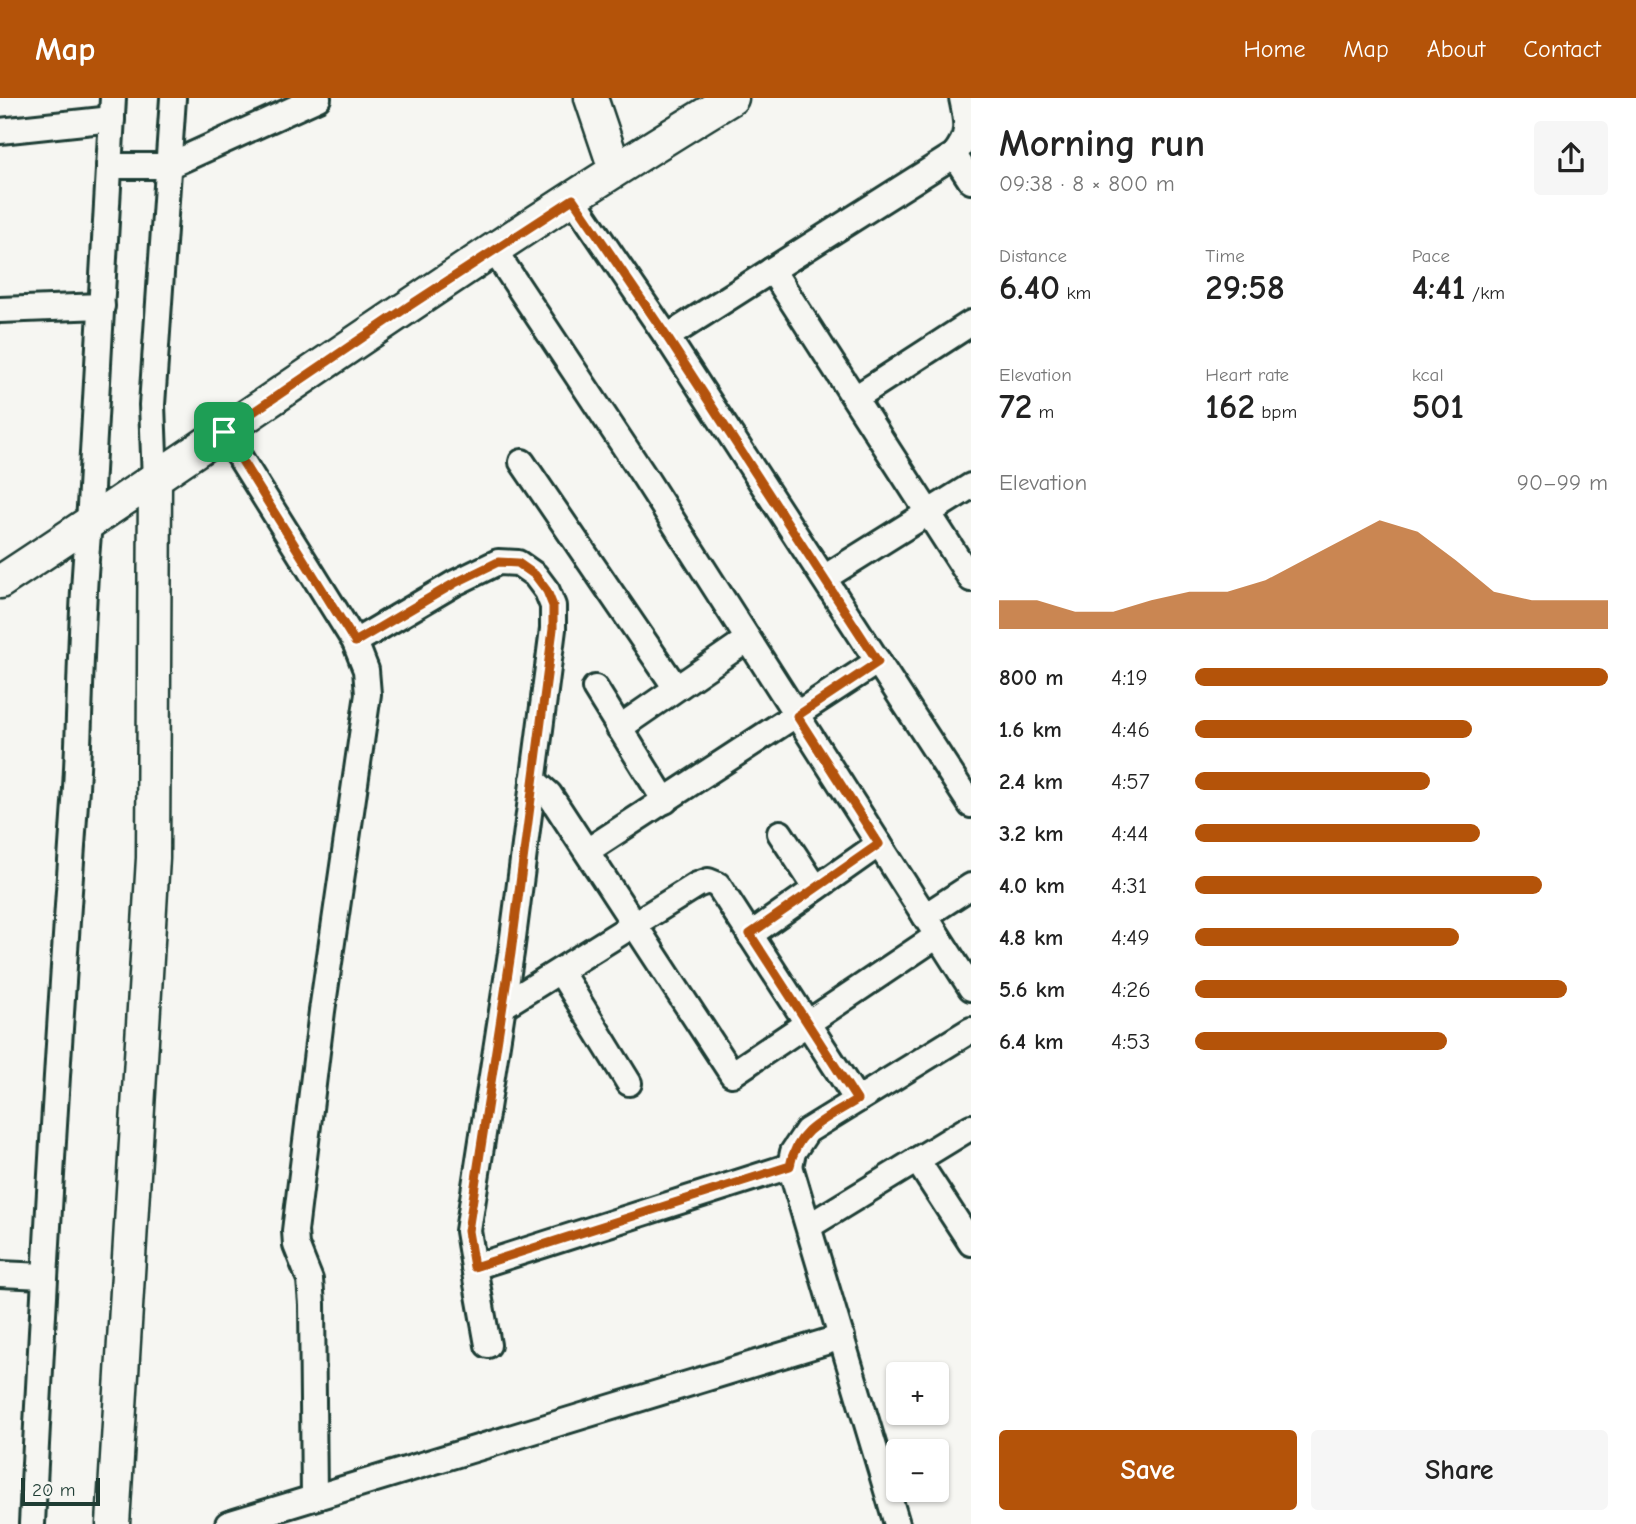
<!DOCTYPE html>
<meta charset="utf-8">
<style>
body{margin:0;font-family:"Comic Neue",sans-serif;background:#f6f6f6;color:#222;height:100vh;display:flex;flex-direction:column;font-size:26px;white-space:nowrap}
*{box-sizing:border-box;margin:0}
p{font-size:23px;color:#767676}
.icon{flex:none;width:38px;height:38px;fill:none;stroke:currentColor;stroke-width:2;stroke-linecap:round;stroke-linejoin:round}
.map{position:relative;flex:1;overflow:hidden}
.sheet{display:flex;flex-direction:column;background:#fff;width:665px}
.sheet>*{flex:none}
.buttons{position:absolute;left:886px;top:1264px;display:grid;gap:14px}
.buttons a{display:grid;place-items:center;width:63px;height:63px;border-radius:7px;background:#fff;box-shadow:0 2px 5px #0004;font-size:35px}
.scale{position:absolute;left:21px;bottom:18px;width:79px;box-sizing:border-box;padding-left:7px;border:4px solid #1f3d34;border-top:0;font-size:19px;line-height:24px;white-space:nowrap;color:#1f3d34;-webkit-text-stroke:5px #f6f6f2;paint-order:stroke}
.pin{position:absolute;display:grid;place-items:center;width:60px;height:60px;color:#fff;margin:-30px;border-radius:14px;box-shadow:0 4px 10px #0006}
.round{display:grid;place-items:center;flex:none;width:74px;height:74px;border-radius:7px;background:#f6f6f6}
.head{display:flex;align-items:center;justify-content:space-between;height:119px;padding:0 28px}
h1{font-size:38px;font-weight:600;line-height:52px}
.figures{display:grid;grid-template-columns:repeat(3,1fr);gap:10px;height:119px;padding:7px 28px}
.figures div{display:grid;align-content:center}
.figures b{font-size:35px;font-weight:600}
.figures small{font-size:19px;font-weight:400}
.figures p{font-size:19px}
.chart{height:196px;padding:14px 28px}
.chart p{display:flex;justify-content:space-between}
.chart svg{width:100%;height:126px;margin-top:7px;fill:#b45309;opacity:.7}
.cta{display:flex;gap:14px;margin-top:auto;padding:14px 28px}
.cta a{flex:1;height:80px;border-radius:7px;background:#b45309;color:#fff;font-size:28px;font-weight:600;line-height:80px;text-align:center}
.cta a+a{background:#f6f6f6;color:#222}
ul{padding:0 28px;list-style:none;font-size:23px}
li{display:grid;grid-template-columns:112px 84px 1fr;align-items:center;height:52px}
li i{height:18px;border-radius:9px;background:#b45309}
header{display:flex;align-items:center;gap:42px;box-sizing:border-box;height:98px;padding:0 35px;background:#b45309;color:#fff}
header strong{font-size:33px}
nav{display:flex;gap:38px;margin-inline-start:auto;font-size:24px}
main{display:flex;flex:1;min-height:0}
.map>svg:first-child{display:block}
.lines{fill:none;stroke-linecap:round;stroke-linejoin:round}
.minor-casing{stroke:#1f3d34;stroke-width:30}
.tertiary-casing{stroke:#1f3d34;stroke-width:37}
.minor{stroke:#f6f6f2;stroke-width:24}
.tertiary{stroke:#f6f6f2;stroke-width:32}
.route-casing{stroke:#fff;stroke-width:14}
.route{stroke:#b45309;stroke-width:9}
</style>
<header>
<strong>Map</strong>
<nav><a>Home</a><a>Map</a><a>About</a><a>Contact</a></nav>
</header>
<main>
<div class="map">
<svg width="971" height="1426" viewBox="0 0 971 1426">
<rect width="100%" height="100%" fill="#f6f6f2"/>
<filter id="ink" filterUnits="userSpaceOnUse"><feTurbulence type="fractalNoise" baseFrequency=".0143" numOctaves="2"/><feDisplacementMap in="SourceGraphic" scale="14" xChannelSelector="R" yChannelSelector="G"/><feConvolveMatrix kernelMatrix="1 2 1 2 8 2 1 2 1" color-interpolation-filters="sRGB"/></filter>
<g filter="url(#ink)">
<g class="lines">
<defs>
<g id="minor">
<path d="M0,33L112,21"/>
<path d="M954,57L971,83"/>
<path d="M109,68H168L318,0"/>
<path d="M573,101L667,239L971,707"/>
<path d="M494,152L644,378L971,890"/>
<path d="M772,172L954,57C971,37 967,24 962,0"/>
<path d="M0,212L102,208"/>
<path d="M667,239L772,172L971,481"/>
<path d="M855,300L971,225"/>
<path d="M224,334L355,544L366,572L368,596L322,913L295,1133L296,1147L310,1182L312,1206L314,1399"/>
<path d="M522,364L676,590"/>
<path d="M155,382L152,307L173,0"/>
<path d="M824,480L971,388"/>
<path d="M355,544L455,485L498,464L518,465L535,477L547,493L553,508V531L511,855L468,1133L474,1169L790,1068L897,1426"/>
<path d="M595,590L665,703"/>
<path d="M619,630L748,541"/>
<path d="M533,682L549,696L732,976L937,838"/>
<path d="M780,735L816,790"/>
<path d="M587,753L878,563"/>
<path d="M925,818L971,788"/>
<path d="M750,837L879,746"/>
<path d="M560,873L629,985"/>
<path d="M503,908L697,787L708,783L718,787L857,1002"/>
<path d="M917,1062L971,1145"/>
<path d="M790,1068L793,1054L807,1033L971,932"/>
<path d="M809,1128L971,1029"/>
<path d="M474,1169L488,1247"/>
<path d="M0,1176L44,1178"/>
<path d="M32,1426C44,1181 59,935 76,690C81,602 80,514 89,426L113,0"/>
<path d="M228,1426L842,1239"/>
</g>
<g id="tertiary">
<path d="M591,0L615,71"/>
<path d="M0,484C244,324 482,151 732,0"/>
<path d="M113,1426L153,760L155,382"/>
</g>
</defs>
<use href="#minor" class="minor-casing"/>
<use href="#tertiary" class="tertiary-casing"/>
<use href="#minor" class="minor"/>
<use href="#tertiary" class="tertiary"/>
</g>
</g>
<g class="lines" filter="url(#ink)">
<defs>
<path id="route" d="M573,101L667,239L878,564L797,618L879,746L750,836L857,1002C827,1021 797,1030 790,1068L474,1169L468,1133L511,855L553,531V508L547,493L535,477L518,465L498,464L455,485L355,544L224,334L409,208Z"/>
</defs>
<use href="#route" class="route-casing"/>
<use href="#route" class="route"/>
</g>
</svg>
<div class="buttons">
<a>+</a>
<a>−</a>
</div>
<div class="scale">20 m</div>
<div class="pin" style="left:224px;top:334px;background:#1e9e55"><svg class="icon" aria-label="arrive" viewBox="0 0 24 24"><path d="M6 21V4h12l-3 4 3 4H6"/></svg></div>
</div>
<section class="sheet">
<div class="head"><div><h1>Morning run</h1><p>09:38 · 8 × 800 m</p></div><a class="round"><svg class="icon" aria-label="share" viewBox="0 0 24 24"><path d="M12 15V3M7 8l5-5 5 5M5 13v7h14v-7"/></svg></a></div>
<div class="figures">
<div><p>Distance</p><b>6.40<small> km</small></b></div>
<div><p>Time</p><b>29:58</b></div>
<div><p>Pace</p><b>4:41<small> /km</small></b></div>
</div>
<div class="figures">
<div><p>Elevation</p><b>72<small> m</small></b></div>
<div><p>Heart rate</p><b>162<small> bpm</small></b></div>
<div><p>kcal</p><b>501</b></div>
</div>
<div class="chart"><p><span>Elevation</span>90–99 m</p>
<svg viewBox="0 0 160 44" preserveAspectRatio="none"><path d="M0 44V34L10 34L20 38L30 38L40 34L50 31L60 31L70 27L80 20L90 13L100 6L110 10L120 20L130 31L140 34L150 34L160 34V44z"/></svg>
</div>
<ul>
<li><b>800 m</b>4:19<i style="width:100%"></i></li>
<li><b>1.6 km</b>4:46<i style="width:67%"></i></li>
<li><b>2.4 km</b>4:57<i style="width:57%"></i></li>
<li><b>3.2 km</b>4:44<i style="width:69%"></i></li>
<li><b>4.0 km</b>4:31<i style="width:84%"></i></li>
<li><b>4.8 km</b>4:49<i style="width:64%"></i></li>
<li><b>5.6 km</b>4:26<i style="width:90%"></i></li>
<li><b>6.4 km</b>4:53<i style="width:61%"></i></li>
</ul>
<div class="cta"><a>Save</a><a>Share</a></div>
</section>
</main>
